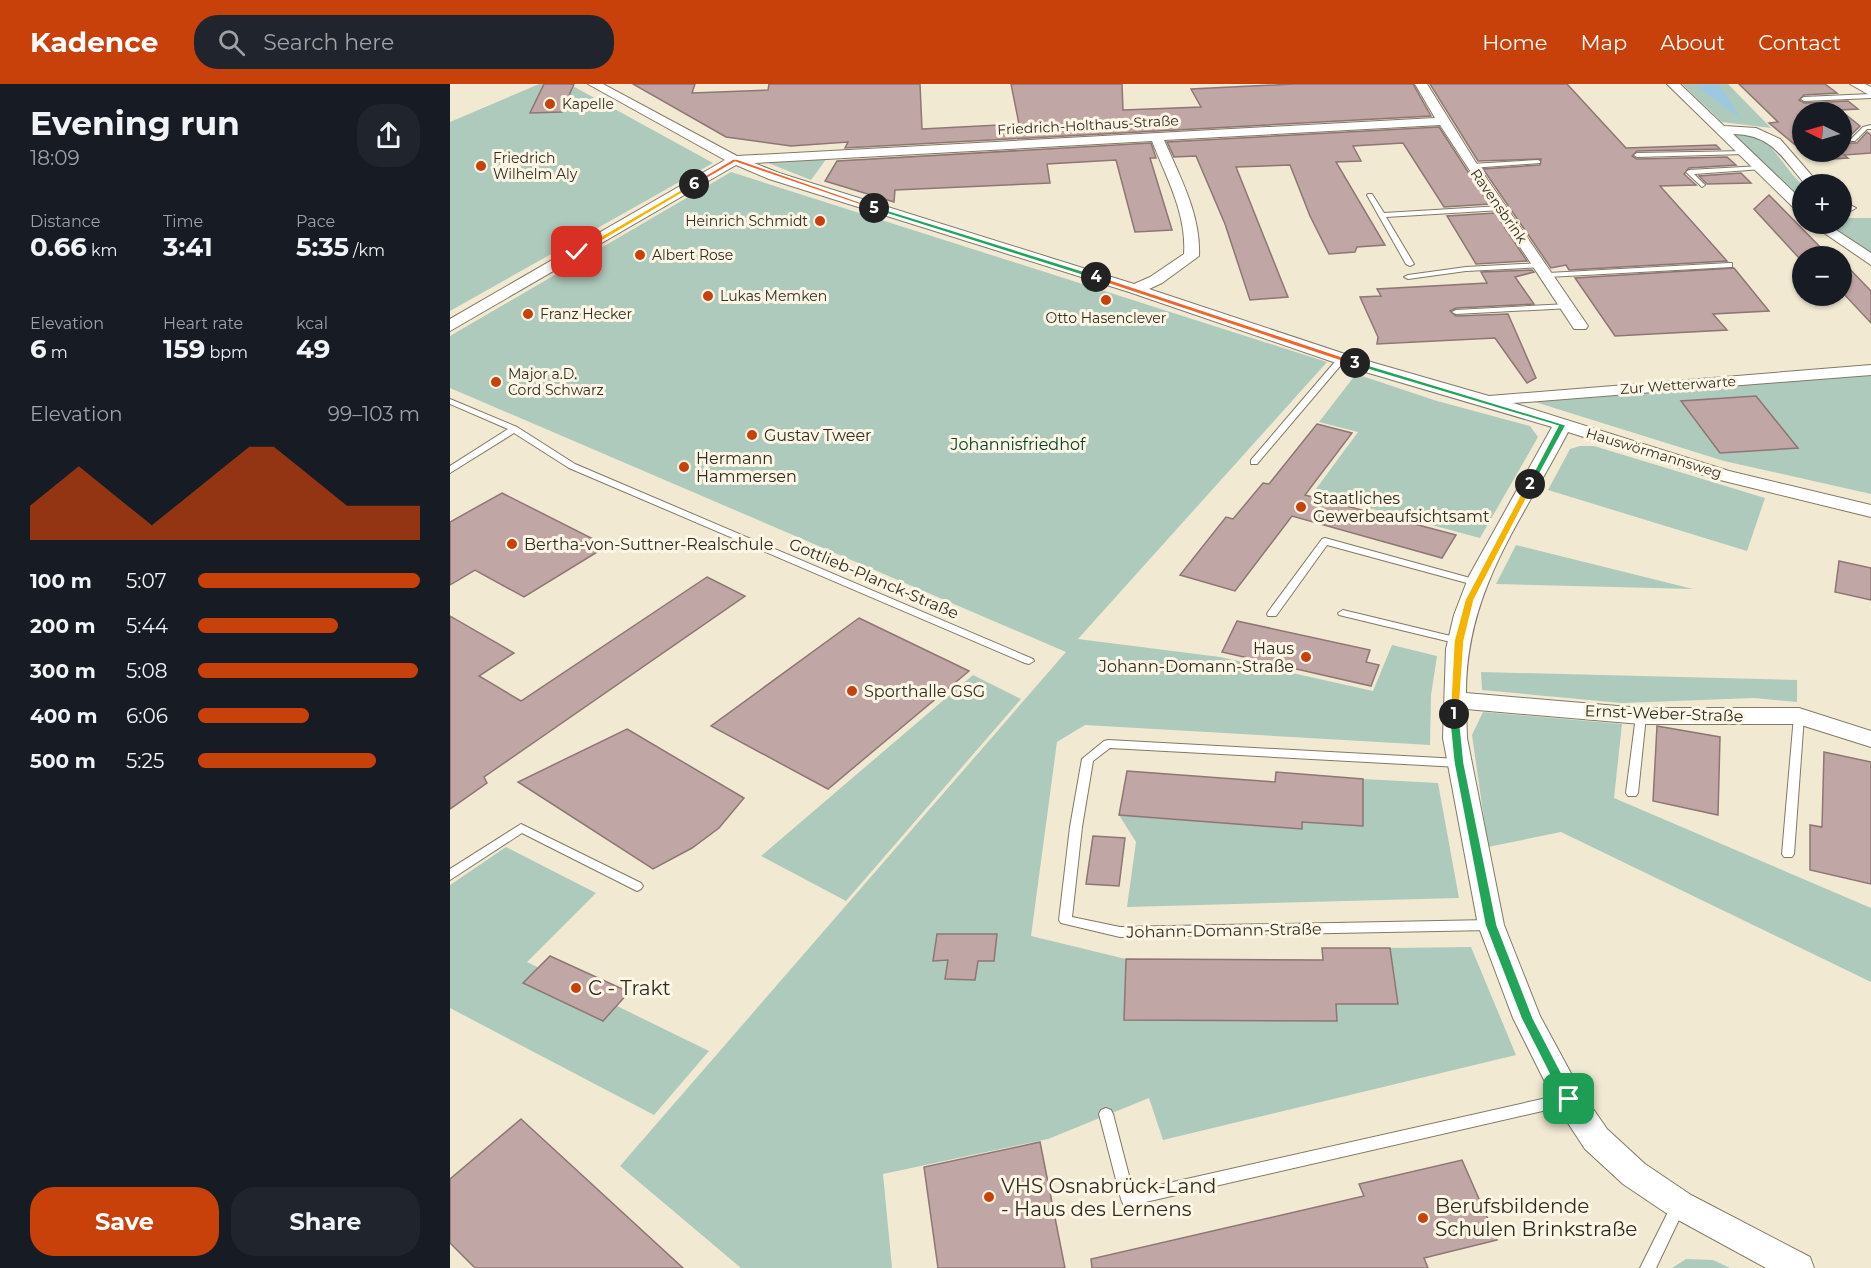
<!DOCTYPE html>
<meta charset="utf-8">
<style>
body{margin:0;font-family:Montserrat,sans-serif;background:#20242c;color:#f1f3f6;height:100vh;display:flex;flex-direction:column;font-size:22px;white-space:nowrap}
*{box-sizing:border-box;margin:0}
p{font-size:20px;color:#9ea1a6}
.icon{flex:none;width:33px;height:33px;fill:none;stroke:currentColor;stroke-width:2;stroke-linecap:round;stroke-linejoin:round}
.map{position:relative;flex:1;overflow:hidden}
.side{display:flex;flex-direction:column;background:#171b24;width:450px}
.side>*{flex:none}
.needle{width:39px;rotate:275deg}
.buttons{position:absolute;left:1342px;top:18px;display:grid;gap:12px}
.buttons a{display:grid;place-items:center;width:60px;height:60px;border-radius:50%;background:#171b24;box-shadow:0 2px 4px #0004;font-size:30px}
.pin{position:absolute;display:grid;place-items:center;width:51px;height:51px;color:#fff;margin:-26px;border-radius:12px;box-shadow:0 3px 9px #0006}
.km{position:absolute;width:30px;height:30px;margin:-15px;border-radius:50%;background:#222;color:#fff;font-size:16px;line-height:30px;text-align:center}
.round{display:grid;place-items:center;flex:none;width:63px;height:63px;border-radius:24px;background:#20242c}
.headline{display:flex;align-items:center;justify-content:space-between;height:102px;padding:0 30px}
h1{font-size:33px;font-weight:700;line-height:45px}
.figures{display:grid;grid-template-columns:repeat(3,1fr);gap:9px;height:102px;padding:6px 30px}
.figures div{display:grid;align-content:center}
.figures b{font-size:26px;font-weight:700}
.figures small{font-size:16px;font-weight:400}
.figures p{font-size:16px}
.chart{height:168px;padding:12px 30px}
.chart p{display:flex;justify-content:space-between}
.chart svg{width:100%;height:108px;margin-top:6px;fill:#c8410b;opacity:.7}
.cta{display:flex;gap:12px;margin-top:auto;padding:12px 30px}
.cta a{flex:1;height:69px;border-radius:24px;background:#c8410b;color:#fff;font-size:24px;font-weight:700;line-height:69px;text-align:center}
.cta a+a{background:#20242c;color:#f1f3f6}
ul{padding:0 30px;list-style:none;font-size:20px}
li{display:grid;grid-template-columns:96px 72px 1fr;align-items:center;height:45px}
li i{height:15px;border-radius:8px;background:#c8410b}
header{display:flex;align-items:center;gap:36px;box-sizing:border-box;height:84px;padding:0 30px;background:#c8410b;color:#fff}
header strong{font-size:28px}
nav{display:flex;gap:33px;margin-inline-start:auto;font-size:21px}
.search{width:420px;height:54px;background:#20242c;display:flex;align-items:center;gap:15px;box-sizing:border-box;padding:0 21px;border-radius:24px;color:#9ea1a6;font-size:22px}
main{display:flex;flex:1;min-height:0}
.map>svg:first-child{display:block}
.green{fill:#aecabd}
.water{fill:#9cc8e0}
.building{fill:#c0a6a4;stroke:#8e7674;stroke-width:1.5;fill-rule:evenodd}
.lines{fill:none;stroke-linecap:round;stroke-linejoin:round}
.service-casing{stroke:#817965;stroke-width:2}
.minor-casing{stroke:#817965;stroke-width:2}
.service{fill:#fff;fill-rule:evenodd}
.minor{fill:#fff;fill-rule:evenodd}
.split-1{fill:#22a559;stroke:#fff;stroke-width:1.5}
.split-2{fill:#f5b400;stroke:#fff;stroke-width:1.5}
.split-3{fill:#22a559;stroke:#fff;stroke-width:1.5}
.split-4{fill:#f0652b;stroke:#fff;stroke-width:1.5}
.split-5{fill:#22a559;stroke:#fff;stroke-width:1.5}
.split-6{fill:#f0652b;stroke:#fff;stroke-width:1.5}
.split-7{fill:#f5b400;stroke:#fff;stroke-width:1.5}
.poi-dot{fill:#c8410b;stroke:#fef6e5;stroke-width:2}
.labels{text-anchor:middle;stroke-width:6;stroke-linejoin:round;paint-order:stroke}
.far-poi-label{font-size:14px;fill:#302c24;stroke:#fef6e5;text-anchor:start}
.far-street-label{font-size:14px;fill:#302c24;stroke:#fef6e5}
.poi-label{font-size:16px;fill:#302c24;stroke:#fef6e5;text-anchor:start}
.park-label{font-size:16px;fill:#00412c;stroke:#fef6e5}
.street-label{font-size:16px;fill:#302c24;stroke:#fef6e5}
.near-poi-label{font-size:20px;fill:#302c24;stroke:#fef6e5;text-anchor:start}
</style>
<header>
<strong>Kadence</strong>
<div class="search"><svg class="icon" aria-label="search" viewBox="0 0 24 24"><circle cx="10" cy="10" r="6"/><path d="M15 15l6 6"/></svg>Search here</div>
<nav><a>Home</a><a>Map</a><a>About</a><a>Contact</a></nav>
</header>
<main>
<section class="side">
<div class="headline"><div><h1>Evening run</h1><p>18:09</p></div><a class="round"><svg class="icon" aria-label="share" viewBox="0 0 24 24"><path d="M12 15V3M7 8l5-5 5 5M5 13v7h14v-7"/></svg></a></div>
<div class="figures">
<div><p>Distance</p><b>0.66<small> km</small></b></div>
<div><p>Time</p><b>3:41</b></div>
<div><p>Pace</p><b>5:35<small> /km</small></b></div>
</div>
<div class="figures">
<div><p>Elevation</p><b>6<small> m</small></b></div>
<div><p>Heart rate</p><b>159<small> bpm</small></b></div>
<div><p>kcal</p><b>49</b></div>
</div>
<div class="chart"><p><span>Elevation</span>99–103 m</p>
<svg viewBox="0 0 160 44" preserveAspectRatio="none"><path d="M0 44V30L10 22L20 14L30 22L40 30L50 38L60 30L70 22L80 14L90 6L100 6L110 14L120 22L130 30L140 30L150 30L160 30V44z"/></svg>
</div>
<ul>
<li><b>100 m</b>5:07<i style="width:100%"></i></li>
<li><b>200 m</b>5:44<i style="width:63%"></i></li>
<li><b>300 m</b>5:08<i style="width:99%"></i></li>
<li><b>400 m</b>6:06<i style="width:50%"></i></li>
<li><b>500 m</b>5:25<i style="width:80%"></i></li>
</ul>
<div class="cta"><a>Save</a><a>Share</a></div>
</section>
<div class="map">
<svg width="1421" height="1184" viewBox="0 0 1421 1184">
<rect width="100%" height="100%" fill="#f2e9d3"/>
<g class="green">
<path d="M89,0H119L263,79L0,227V38Z"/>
<path d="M1232,0H1278L1321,44L1272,38Z"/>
<path d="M1287,48C1321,47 1330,82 1353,101V119L1284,52Z"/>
<path d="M377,74L361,96L313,77Z"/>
<path d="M281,88L877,278L628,555L770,573L923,607L942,561L987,572L981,611L980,661L635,641L607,658L581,852L676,875L675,936L886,937V920H948L940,864L1021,863L1066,971L713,1056L699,1014L598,1055L433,1090L442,1184H291L170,1082L616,568L0,304V252Z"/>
<path d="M1392,134H1421V171L1374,140H1392Z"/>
<path d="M906,290L987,317L1080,342L1088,353L1030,454L863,409L908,348L869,338Z"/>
<path d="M1421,291V410L1274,377L1085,318Z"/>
<path d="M1130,362H1144L1315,414L1297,467L1098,406L1120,365Z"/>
<path d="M1066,461L1243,505L1046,500Z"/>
<path d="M1031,588L1347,596V618L1304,614L1172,619L1032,606Z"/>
<path d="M523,591L571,615L396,817L311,772Z"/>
<path d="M1033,628L1172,640L1164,714L1421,824V898L1111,748L1038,763L1022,651Z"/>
<path d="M913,695L988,699L1009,814L677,823L686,758L669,731L852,745V738L913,742Z"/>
<path d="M56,763L146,809L77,878L259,967L204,1031L0,924V801Z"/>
<path d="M1236,1175L1263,1176L1280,1184H1222Z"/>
</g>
<path class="water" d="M1244,0H1269L1291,35Z"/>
<g class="building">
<path d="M94,0H124L112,28L80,29Z"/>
<path d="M183,0H245L242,9L318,6L319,0H470L472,45L569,40L561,0H672L673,26L751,23L741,5L845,0H963L981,32L395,64L398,58L341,62L276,53Z"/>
<path d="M980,0H1117L1176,64L1266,61L1270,65L1187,67L1182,72L1187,75L1277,73L1286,81L1239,84L1234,90L1246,101L1210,102L1277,177L1119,186L1116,181L1101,184L1033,85L1090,81L1091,75L1028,77Z"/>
<path d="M1289,0H1375L1387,9L1354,11L1349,16L1354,19L1398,17L1408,25L1390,26L1410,42L1399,53V59H1407L1417,48L1421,51V69L1394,71L1398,74L1363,76L1319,39L1328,38ZM1353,28H1392V68H1353Z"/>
<path d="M989,43L1039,120L994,123L953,59L903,62L911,77L886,78L935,161L907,163L905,168L879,170L860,132L840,81L786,83L838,213L800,216L775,140L746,72L724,73L717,58Z"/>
<path d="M701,59L706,74H700L722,146L685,148L666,76L597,80L600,99L445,106L444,118L375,97L387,77Z"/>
<path d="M1291,89L1301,99L1257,100L1249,92Z"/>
<path d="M1319,111L1379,172L1349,174L1304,125Z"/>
<path d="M1045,129L1077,177L1026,180L997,132Z"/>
<path d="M1392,177L1421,207V239L1392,208Z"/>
<path d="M1284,184L1319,227L1263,230L1277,246L1165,252L1125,194Z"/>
<path d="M1082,186L1084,188L1065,193L1084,220L1006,224L1000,227L1006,232L1058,230L1086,294L1077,299L1045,254L927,260L928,253L910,213L931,212L927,205L1037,199L1031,188Z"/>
<path d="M1306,312L1348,364L1270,369L1231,317Z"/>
<path d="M867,340L902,349L855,411L1006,451L992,474L842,432L785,507L730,491L776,433L783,435L813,399L819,400Z"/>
<path d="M52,409L157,462L74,513L25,486L0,501V438Z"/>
<path d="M1389,477L1421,484V516L1385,508Z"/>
<path d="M257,493L295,512L34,693L37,699L0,725V532L64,569L29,592L71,617Z"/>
<path d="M409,534L519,587L378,705L261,642Z"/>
<path d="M787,537L920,566L916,578L929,581L921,602L772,568Z"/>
<path d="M1207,642L1270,653L1268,731L1203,717Z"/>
<path d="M177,645L294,714L269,744L242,764L203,785L68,698Z"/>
<path d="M1374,668L1421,678V800L1360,786V741L1372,743Z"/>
<path d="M677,687L825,698L826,688L913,695V742L852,738V745L669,731Z"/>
<path d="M643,752L675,754L669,802L636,800Z"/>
<path d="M487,850H547L544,877H528L525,896L495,895L498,876L483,877Z"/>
<path d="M872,864H940L948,920H886L887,937L674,936L676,875L873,876Z"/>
<path d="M100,872L179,908L153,937L73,899Z"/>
<path d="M71,1035L233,1184H25L0,1159V1095Z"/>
<path d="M590,1058L615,1184H488L474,1083Z"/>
<path d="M1012,1076L1047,1156L974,1174L978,1184H642L641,1175L914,1112L909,1100Z"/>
</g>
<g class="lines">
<defs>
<g id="service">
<path d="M1421,10V14L1354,17L1351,15L1354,13Z"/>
<path d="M1421,41V45H1417L1405,57H1401V55L1413,43Z"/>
<path d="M1297,67L1298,68L1295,70L1187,73L1184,71L1187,69Z"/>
<path d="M1088,76L1090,77V79L1021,84L1018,82L1021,80Z"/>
<path d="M1311,82L1313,83V85L1244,90L1255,101L1252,103L1236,88L1239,86Z"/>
<path d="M918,110H922L934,129L1051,122L1054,124L1051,126L936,133L964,180L960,182L956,180L917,111Z"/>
<path d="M1091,179H1094V183L1016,187L958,195L954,193L958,191L1016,183Z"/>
<path d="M1279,179H1282V183L1098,193L1094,191L1098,189Z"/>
<path d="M1118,220H1121V224L1006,230L1002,228L1006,226Z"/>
<path d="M889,273H895L896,275L807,380H801V376Z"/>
<path d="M0,315L67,343L125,380L583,575L584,577L579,580L575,579L119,384L64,349L0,389V382L58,345L0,320Z"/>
<path d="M875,454L1031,497L1033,499L1028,502L877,461L826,532H818L817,530L818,528L872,455Z"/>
<path d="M893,526L1009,554L1014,557L1009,560L889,531L888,529Z"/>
<path d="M1191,628L1196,632L1188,709L1186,712H1178L1176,709L1186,632Z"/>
<path d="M1349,628L1354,632L1344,770L1342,773H1334L1332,770L1344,632Z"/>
<path d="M658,656L1009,675L1013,676L1015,679L1013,682L1009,683L660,664L643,677L632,743L622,833L670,843L1040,836L1044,838L1046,841L1044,844L1040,846L670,853L611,839L609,836L620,743L632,675L654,657Z"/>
<path d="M71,740L191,799L193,802L191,805L187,807L183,805L72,749L0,796V785Z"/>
<path d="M1119,1009L1124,1011L1126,1015L1124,1019L1119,1021L678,1122L673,1120L671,1115L649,1030L651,1026L656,1024L661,1026L663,1030L683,1107Z"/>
<path d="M1229,1114L1234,1116L1236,1121L1206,1184H1190L1224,1116Z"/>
</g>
<g id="minor">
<path d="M138,0H153L287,72L985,34L965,0H977L1028,82L1138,242L1136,245H1124L990,41L714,56C730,93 751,131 749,172L712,199L699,205L907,274L1039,312L1421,281V291L1063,319L1279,387L1421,421V433L1266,395L1118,348C1072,437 1016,505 1016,609L1191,624H1349L1421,647V663L1348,640H1191L1016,625L1017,654L1054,841L1090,932L1130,1006L1157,1045L1195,1080L1241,1111L1360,1173L1364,1184H1316L1219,1131L1173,1100L1135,1065L1108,1024L1063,934L1028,841L993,654L996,565L1004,531L1019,492L1102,343L895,282L679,208L319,95L286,81L0,247V235L275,76ZM702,57C716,93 737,130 734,170L700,193L684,200L329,89L304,79Z"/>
<path d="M1217,0H1230L1274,42L1306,44L1330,55L1369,100H1355C1331,73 1323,51 1283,50L1353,117V129L1348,128Z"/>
<path d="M1400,0H1415L1421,3V12Z"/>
<path d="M1392,117L1406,124L1399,128L1392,126Z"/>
<path d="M1361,140H1377L1421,169V181Z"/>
</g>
</defs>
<use href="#service" class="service-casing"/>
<use href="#minor" class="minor-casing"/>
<use href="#service" class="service"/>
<use href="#minor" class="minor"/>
</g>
<path class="split-1" d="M1004,627L1009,630L1014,679L1047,841L1083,934L1125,1015L1119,1021L1114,1019L1071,934L1035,841L1004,679L999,630Z"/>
<path class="split-2" d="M1077,398L1084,400L1024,516L1014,557L1009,630L1000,633L1004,557L1015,516Z"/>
<path class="split-3" d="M903,278H908L1116,341L1084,400L1077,401L1108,342L903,281Z"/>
<path class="split-4" d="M646,191L908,278L909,279L903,281L644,195Z"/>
<path class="split-5" d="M424,122L649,192L650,193L644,195L422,125Z"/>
<path class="split-6" d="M283,75H287L427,124L422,125L285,78L246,101L241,100Z"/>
<path class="split-7" d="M244,98L246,101L130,170L124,168Z"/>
<g class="poi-dot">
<circle cx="100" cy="20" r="6"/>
<circle cx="31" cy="82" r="6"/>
<circle cx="370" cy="137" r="6"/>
<circle cx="190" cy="171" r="6"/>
<circle cx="258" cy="212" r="6"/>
<circle cx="656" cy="216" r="6"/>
<circle cx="78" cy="230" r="6"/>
<circle cx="46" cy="298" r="6"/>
<circle cx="302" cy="351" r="6"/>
<circle cx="234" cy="383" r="6"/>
<circle cx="851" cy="423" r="6"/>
<circle cx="62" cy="460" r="6"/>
<circle cx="856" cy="573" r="6"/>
<circle cx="402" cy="607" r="6"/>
<circle cx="126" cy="904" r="6"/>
<circle cx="539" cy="1113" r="6"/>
<circle cx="973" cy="1134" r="6"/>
</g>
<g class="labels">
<g class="far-poi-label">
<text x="112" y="25">Kapelle</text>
<text x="43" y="79">Friedrich<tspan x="43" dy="16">Wilhelm Aly</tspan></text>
<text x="358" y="142" text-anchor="end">Heinrich Schmidt</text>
<text x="202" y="176">Albert Rose</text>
<text x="270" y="217">Lukas Memken</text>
<text x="90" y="235">Franz Hecker</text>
<text x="656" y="239" text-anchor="middle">Otto Hasenclever</text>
<text x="58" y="295">Major a.D.<tspan x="58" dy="16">Cord Schwarz</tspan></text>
</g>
<g class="far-street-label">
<text transform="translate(638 41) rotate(-3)" y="5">Friedrich-Holthaus-Straße</text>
<text transform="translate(1049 122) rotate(55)" y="5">Ravensbrink</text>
<text transform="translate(1228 301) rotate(-4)" y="5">Zur Wetterwarte</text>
<text transform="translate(1204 369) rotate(17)" y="5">Hauswörmannsweg</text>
</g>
<g class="poi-label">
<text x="314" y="357">Gustav Tweer</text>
<text x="246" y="380">Hermann<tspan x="246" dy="18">Hammersen</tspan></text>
<text x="863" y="420">Staatliches<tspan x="863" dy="18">Gewerbeaufsichtsamt</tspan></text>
<text x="74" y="466">Bertha-von-Suttner-Realschule</text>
<text x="844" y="570" text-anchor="end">Haus<tspan x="844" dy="18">Johann-Domann-Straße</tspan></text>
<text x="414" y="613">Sporthalle GSG</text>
</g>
<g class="park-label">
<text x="568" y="366">Johannisfriedhof</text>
</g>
<g class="street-label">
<text transform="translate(424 494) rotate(23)" y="6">Gottlieb-Planck-Straße</text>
<text transform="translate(1214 629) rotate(2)" y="6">Ernst-Weber-Straße</text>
<text transform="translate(774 846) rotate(-1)" y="6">Johann-Domann-Straße</text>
</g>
<g class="near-poi-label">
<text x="138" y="911">C - Trakt</text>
<text x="551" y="1109">VHS Osnabrück-Land<tspan x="551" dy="23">- Haus des Lernens</tspan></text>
<text x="985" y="1129">Berufsbildende<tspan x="985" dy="23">Schulen Brinkstraße</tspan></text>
</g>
</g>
</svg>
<div class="buttons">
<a><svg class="needle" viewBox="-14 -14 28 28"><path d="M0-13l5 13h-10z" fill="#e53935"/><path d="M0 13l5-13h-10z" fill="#9ea1a6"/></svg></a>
<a>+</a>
<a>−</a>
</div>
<div class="pin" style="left:1119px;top:1015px;background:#1e9e55"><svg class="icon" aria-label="arrive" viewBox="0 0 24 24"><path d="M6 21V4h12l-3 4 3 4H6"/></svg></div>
<div class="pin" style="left:127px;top:168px;background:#d93025"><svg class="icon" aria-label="check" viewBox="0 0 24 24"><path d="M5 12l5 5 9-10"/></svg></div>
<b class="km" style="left:1004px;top:630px">1</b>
<b class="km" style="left:1080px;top:400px">2</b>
<b class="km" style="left:905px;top:279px">3</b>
<b class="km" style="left:646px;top:193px">4</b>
<b class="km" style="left:424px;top:124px">5</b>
<b class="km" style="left:244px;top:100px">6</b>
</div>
</main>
